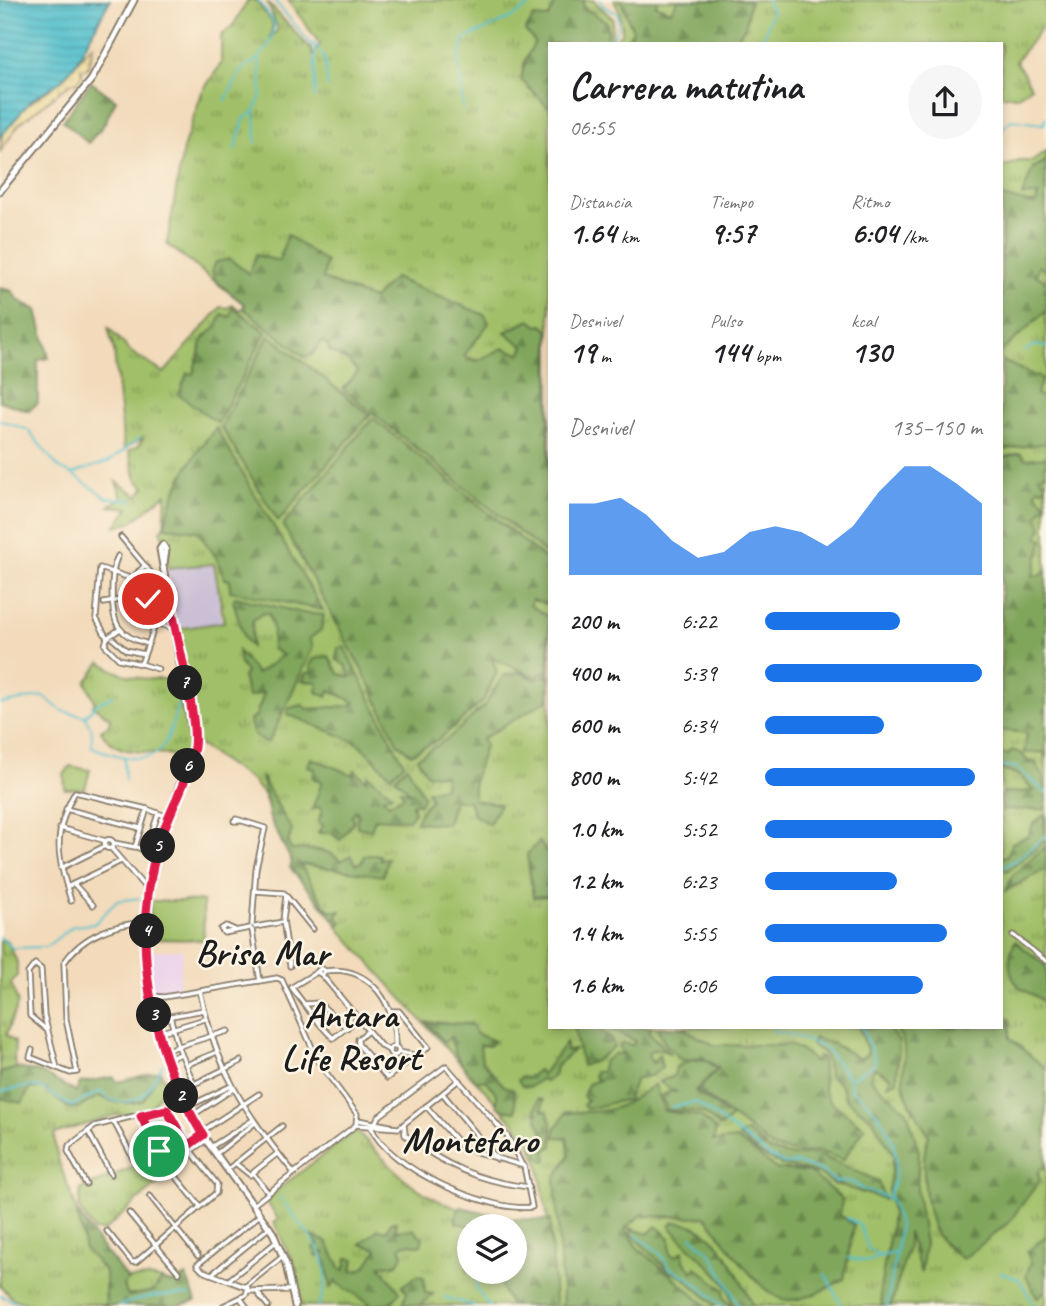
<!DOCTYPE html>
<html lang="es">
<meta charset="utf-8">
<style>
body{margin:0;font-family:Caveat,sans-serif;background:#f6f6f6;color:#202124;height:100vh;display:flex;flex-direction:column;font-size:26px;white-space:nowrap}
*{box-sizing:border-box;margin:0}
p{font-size:23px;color:#757577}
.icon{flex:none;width:38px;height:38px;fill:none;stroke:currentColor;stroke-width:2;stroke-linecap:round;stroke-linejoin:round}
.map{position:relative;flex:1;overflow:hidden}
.sheet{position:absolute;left:548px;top:42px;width:455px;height:987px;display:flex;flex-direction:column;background:#fff;border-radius:0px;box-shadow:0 4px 10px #0003}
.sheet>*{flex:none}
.controls{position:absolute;left:457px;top:1214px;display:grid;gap:14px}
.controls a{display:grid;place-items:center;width:70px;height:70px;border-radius:50%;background:#fff;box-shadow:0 4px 10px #0003;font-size:35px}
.pin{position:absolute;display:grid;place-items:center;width:60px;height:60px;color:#fff;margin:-30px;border:4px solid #fff;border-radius:50%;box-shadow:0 2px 7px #0007}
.km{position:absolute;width:35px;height:35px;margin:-18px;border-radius:50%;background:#222;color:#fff;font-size:19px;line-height:35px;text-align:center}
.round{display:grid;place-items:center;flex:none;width:74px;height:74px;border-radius:37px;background:#f6f6f6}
.summary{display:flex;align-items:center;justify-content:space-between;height:119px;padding:0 21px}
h1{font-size:38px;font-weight:700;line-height:52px}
.stats{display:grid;grid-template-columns:repeat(3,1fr);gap:10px;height:119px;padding:7px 21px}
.stats div{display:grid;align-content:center}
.stats b{font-size:30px;font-weight:700}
.stats small{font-size:19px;font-weight:400}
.stats p{font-size:19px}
.chart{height:196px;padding:14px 21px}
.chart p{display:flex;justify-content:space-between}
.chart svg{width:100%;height:126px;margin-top:7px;fill:#1a73e8;opacity:.7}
ul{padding:0 21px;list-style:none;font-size:23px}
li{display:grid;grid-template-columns:112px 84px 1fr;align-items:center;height:52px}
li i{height:18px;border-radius:9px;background:#1a73e8}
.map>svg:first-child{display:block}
.built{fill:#ebd1eb}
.industrial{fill:#cbbfd5}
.grass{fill:url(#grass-tufts);stroke:#5e6e42;stroke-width:2;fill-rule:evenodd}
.forest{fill:url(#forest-firs);stroke:#4e613c;stroke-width:2}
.sand{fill:url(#sand-dots);stroke:#857b5d;stroke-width:2}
.garden{fill:#a0bf67;stroke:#5e6e42;stroke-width:2}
.water{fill:url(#water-rules);stroke:#386e74;stroke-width:2}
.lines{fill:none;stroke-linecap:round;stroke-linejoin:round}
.stream{stroke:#54c0cd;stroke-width:2}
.minor-casing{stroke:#877b6b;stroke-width:7}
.tertiary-casing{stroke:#877b6b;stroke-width:9}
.minor{stroke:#fff;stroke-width:3.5}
.tertiary{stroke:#fff;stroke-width:5}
.route-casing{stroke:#fff;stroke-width:14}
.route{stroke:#e11d48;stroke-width:9}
.labels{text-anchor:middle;stroke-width:5;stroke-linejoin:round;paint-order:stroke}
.neighbourhood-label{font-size:37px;font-weight:bold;fill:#1c1c1c;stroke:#fcf5e5}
</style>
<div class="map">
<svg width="1046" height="1306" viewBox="0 0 1046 1306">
<defs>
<pattern id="grass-tufts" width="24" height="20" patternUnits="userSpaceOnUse" patternTransform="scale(1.75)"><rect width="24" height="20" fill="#a0bf67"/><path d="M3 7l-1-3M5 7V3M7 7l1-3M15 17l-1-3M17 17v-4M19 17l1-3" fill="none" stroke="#829a54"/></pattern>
<pattern id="forest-firs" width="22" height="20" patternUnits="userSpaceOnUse" patternTransform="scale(1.75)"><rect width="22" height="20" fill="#80a65c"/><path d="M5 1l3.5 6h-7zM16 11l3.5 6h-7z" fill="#68864b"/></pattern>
<pattern id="sand-dots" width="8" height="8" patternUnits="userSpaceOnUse" patternTransform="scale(1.75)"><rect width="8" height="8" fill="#eeda9e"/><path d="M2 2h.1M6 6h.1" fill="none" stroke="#ccba88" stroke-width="1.8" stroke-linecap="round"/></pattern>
<pattern id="water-rules" width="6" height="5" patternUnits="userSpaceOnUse" patternTransform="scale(1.75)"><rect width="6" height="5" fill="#54c0cd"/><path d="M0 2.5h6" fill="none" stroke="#49a4af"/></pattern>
</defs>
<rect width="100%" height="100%" fill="#fcf5e5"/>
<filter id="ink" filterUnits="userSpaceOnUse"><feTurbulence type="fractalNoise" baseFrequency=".0143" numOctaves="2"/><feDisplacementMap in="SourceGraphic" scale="14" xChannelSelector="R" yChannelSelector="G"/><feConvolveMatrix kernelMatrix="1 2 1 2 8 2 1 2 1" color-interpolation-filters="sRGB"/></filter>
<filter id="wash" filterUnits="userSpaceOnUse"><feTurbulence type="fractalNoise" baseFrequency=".00686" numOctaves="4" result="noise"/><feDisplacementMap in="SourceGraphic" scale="28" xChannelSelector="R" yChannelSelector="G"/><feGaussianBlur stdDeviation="1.57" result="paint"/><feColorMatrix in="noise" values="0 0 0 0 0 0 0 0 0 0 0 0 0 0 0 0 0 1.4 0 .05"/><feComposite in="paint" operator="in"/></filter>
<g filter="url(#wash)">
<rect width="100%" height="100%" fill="#f2daba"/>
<path class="built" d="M183,950L178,992L157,995L153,992L151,979L150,951Z"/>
<path class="industrial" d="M213,565L222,622L177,627L167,569Z"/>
<g class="grass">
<path d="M248,0H255L273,23L270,39L278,29L267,2L311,49L313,55L320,44L288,0H593L613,19L610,44H550V1027H1001V168L1019,161H1033L1046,151V1306H300L292,1274L297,1273L295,1266L274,1223L278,1219L265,1199L356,1130C377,1152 401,1180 428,1195C462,1214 510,1224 548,1221L538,1162L525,1135L341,931L280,835L263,794L252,781L198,744L185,761C161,744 117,764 101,730L109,725L110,718L93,706L95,701L86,682L101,662C125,681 156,681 186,677L177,629L224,622L214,564L168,568V549L160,531L164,527L166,494L132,522L115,527L129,508L109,506L122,497L116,481L138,496L145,487L136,480L129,451L138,446L144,437L124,449L114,351L108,327L131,352L164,373L221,307L227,308L233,305L240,310L245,305L167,244L183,149L202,92L221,64V36L234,24ZM469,1227H514V1272H469Z"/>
<path d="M614,0H1046V22L1016,61L1031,87L1018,96L1001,95V44H613L622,32L620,13Z"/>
<path d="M7,940L17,962V976L11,983L18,1003L6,1035L15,1042L14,1059L17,1068L0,1073V941Z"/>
<path d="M160,1071L167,1084L152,1106L144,1112L116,1115L54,1134C55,1158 64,1175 72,1197C83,1224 81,1251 105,1271L106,1304L30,1305L12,1298L0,1286V1098L22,1102L30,1088L43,1089L69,1108L80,1107L99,1096C114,1104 126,1104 143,1101Z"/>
<path d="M164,1154L174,1168L104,1231H94L79,1208L81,1189Z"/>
<path d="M149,1277L162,1280L154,1291L128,1296L123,1286L128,1279Z"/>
</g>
<g class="forest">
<path d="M557,0H584L583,7L607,22L608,32L604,44H550L549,108L521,80L525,60L535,42L525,31L534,17L548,18Z"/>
<path d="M620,0H659L655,5L671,11L678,0H750L745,27L732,44H624L633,30Z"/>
<path d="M91,82L116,100L103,126L88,143L63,121Z"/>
<path d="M1046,161V270L1039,266L1035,275L1046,281V311L1001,352V197L1036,204L1038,195L1022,196L1033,168Z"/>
<path d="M287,235L326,262L323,279L373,299L394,278L485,315L489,323L464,356L477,361L503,348L520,354L524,347L505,332L530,320L538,326L543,325L549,331V556L343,389L358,372L347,360L329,351V346L322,341L312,355L305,357L243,308L245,305L215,280L212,270L216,262L230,259L249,274L256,255L279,261Z"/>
<path d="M0,288L12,291L18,300L37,310L49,358L38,360V402L29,411L0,401Z"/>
<path d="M233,307L266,332L218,423L179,395L187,373L193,374L203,339L217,326L222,314L230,317Z"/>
<path d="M269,335L370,415L278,521L221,427Z"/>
<path d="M1001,360L1042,379L1036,395L1046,397V443L1001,450Z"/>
<path d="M373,418L549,562V605L532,600L530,605L549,617V677L545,671L536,677L492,658L497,672L483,701L441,738L411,754L398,744L370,685L283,525Z"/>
<path d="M216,428L323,610L230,591V580L225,579L216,557L197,531L165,527C171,490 192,456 216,428Z"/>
<path d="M1020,453L1026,459L1046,457V473L1039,476L1046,483L1045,489L1037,488L1036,494L1046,503L1037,517L1042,526L1038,537L1043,539L1033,576L1041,575L1046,568V766L1044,752L1024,753L1027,733L1001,730V462L1005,457Z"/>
<path d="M235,597L303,613L324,615L321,630L309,639L313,646L311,652L269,742C255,741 252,733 250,720L256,716L264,693L248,697L243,677L246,672L240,664L238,651L257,674L283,655L272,649L273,629L269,614L263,613L253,620L251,647L244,638L233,601Z"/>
<path d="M344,647L404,764L391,776L358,743L287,714L289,708L302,705L307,709L350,706L354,702L329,690L327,697L317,692L318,682L302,681L306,673L313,672L310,666L314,659L328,656L339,674L350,677L346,666L336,659L338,648Z"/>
<path d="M520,672L536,680L545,675L549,681V699L482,739L485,746L474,780V800L500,804L489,824L474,815L469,801L454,800L447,824L416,822L421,810L431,800L427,791L444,787L445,775L427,774L417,758L450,737L484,706L503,676Z"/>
<path d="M1012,750L1021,753L1029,762L1034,761C1046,777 1046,789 1046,809L1001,810V793L1034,791L1019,775L1001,770V753L1008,755Z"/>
<path d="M311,758L353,775L355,770L367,781L368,775L392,794L383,798L389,804L404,796L400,790L411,793L395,778L407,766L424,797L419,805L417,802L412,804L414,813L409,820L375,818L371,830L357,827V811L352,815L354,821L340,840L331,833H318L323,825L318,823L322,810L318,807L312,810L322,782L313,778L315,769L308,766Z"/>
<path d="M261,776L292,830L288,843L291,850C309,849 328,847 340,861L351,855L356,864L362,862L364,855H380V859L388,858L383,876L300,864L325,906L331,911H341L336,917L342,922L339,925L290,868L292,862L270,819Z"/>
<path d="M1044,815L1046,840L1008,871L1001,869V858L1008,855L1012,843L1028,836L1033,824Z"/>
<path d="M539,842L549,854V896L533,897L527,854Z"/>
<path d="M1046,845V869L1006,891L1012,876Z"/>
<path d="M1015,941L1046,966V1005C1038,995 1031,995 1022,989C1006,977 1008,956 1015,941Z"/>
<path d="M1001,1013L1010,1020V1038L1046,1069V1169L1042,1168L1038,1173L1040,1180L1009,1222L963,1259C955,1254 944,1244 939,1237C925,1219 919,1157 929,1136C921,1122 910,1107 905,1091C898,1067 914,1047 894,1027H1001Z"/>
<path d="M426,1022L471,1024L477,1034L494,1041L489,1046L480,1045L482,1061L504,1086L514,1090L516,1111L501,1109L497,1106V1095L487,1081L475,1080C464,1069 453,1054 451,1037L444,1042Z"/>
<path d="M574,1027C594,1027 605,1027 615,1046L595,1061L582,1066Z"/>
<path d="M607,1027H651L649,1033L671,1054L661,1049L650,1051L648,1056L653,1063L659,1054L662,1067L653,1075L636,1079L628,1100C612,1101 601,1107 586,1109L583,1105L587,1101L583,1096L588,1084L599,1080L594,1077L595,1072H601L604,1061L616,1053L623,1055L619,1046L623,1043L633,1045L635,1041Z"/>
<path d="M657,1027H681L714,1045H790L806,1053L815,1063L818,1057H822L824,1090L830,1101L865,1128L843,1160L818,1151L799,1153L773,1148L698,1090L719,1068L704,1058L681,1060L664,1042Z"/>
<path d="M859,1027L889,1029L899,1042L897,1081L887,1085L891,1077L874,1068L870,1079L907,1111L919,1151L917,1191L925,1244L921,1273L908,1232V1247L891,1306H882L880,1289L890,1233L892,1213L888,1191L894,1156L873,1120L846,1099L841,1085L830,1076L824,1053L811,1045L814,1038C832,1042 845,1049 860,1059L868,1053Z"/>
<path d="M566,1042V1051L574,1050L556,1066L554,1076L546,1082L541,1079L530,1087L522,1086L518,1080L521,1077L528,1078L538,1070L542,1075Z"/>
<path d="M704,1059L717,1069L695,1091L732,1117L720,1127L702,1112L667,1110L661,1096L669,1092H676L659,1082L674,1076L676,1067L689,1061Z"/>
<path d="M17,1068L40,1072L76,1092L80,1083L113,1077L118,1082L160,1071L143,1101C126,1104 114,1104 99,1096L80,1107L69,1108L43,1089L30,1088L22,1103L0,1098V1073Z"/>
<path d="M655,1084L664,1111L700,1116L716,1130L713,1141L737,1139L776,1169L809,1172L842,1199L840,1215L854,1225L844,1279C828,1287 806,1301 788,1300C761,1300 724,1237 706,1217L640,1216L626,1228L636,1246L707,1306H563L555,1178L570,1155L567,1138L555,1137L556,1128L566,1112C612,1114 619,1109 655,1084Z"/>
<path d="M538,1099L543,1100L542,1110L547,1111L552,1125L553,1146L545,1151L547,1160L544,1161L538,1156L537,1149L546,1139L537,1119L538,1113L535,1112Z"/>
<path d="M747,1132L771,1151L793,1156L817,1154L878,1181L884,1199L834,1184L820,1174L781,1165L758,1153L739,1136Z"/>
<path d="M461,1207L511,1219L550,1220L555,1306H516L515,1303L510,1306L501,1286L506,1272H514V1227H475L456,1223V1214Z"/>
<path d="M77,1211L96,1240L128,1279L123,1286L128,1296L154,1291L162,1280L171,1283L186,1276L196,1301L177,1306H103L106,1304L105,1271L85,1250Z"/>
<path d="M391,1222H396V1231L413,1229L423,1238L421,1245L405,1244L400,1248L403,1255C396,1273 389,1260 380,1266L400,1292L393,1301L374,1306L335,1282L331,1288L324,1252L317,1256L313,1248L318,1245L313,1236L327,1242L341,1269L345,1270L347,1258L354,1259L352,1271C368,1270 369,1261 377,1249L361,1244L378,1229L387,1231Z"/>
<path d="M674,1222C717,1222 737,1272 753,1306H734C730,1300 732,1296 729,1290C714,1265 687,1249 670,1226Z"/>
<path d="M656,1226L670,1238V1254L676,1256L683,1251L684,1261L693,1272L696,1267L724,1290V1298L732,1306H716L683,1277L670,1272L633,1236L630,1228L648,1234Z"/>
<path d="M1046,1236V1290L1037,1298L1026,1276L1031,1262L1027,1252Z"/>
<path d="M417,1276L424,1277L425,1293L433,1294L419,1306L403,1304L407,1292L402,1286Z"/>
</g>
<path class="sand" d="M93,45L88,68L81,70L82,75L77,83L72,82L19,124L0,152C0,115 36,101 60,81C73,70 80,55 93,45Z"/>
<g class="garden">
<path d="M70,766L90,770L85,789H65L64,775Z"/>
<path d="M150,901H203L204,940L149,939Z"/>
</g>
<path class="water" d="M0,0H110L76,63L60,82L31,100L0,138Z"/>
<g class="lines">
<g class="stream">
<path d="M274,0L315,49V97"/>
<path d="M600,0L603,6L618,14V26L610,44"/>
<path d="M314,43L324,56L328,87"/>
<path d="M761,44L772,12L767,0"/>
<path d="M1046,75V81"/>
<path d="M225,101L242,69L259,58L269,45L275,24L258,0"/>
<path d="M463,109L459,62L464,39L513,17L538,0"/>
<path d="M1001,130L1011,120L1044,124L1046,117"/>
<path d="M256,142L255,111L262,92L259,58"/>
<path d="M235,150L244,119L253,112"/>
<path d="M1025,351L1034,345L1046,347"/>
<path d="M0,420L28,430L59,468L72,474L110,461L140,438"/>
<path d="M72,474L107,498L133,500"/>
<path d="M0,704L43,696L62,711L85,716L92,730V747C109,754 146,766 160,750C170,739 173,718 179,704"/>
<path d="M86,715L97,704L113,696"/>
<path d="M124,758L125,781"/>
<path d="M1001,766L1016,767L1046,793"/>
<path d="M1001,867L1015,861L1046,836"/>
<path d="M0,937L12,948L46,947L73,926L94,924L117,901L139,898"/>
<path d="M862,1027L875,1060L873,1065L850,1079L851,1089C886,1115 908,1153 889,1195L899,1224V1234L887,1306"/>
<path d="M772,1031L795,1036L825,1048L850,1079"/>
<path d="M0,1092C47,1081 33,1087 72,1106L101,1091C106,1098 111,1101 120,1102C146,1103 151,1084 163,1064"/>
<path d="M671,1107L696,1102L769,1156L785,1164L797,1163L822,1171L836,1182H853C863,1194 878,1191 890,1200"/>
<path d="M280,1197C304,1235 342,1255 318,1306"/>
<path d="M847,1218L860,1225L868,1248L880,1256L894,1253"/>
<path d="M636,1235L659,1252L670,1268L691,1279L723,1306"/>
<path d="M691,1236L712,1255L739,1306"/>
<path d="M848,1258L869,1261L880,1256"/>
<path d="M477,1272L476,1288L489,1306"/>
<path d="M1001,1273L1019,1279L1035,1306"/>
<path d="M825,1274L842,1306"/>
<path d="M0,1295L23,1306"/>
<path d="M444,1297L475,1306"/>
<path d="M119,1306C142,1296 167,1294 191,1295"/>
</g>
</g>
</g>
<g filter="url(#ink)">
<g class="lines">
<defs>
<g id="minor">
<path d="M121,537L152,574C147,591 144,614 170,611"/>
<path d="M118,556C110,570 110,615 119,627C127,638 136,640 148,644"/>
<path d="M139,571L140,577"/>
<path d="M133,578L145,565"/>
<path d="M104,603L147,595"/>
<path d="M156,623L169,627"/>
<path d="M120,629L107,638L105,645L119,659L141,664L160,611"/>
<path d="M107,638L96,618L100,568L148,584"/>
<path d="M113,639L126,650L144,654"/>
<path d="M141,664L158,669"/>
<path d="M66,809L140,828"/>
<path d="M240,821H234L236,819L265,828L256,869L252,925"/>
<path d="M60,828L106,841"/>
<circle cx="109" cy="844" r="4.5"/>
<path d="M114,843L135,847L147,809"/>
<path d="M136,847L146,851L158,814"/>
<path d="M111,848L149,892"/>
<path d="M61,868L105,846"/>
<path d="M74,884L93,905"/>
<path d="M67,887L121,861"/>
<path d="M255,891L284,893L313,929"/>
<path d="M286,896L283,920L290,966"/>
<path d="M71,901C58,857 51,835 75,792L147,809L168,817"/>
<path d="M255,927L283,922"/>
<path d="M235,930L226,926L221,929L224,933L250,928"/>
<path d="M252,930L260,981"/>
<path d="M1013,935L1046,961"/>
<path d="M325,971L322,975L317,972L321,968L325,971C371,964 397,1006 395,1047"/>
<path d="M322,975L380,1045L390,1051"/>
<path d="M292,987L317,972"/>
<path d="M292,988C307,1007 315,1021 333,1038L358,1019"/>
<path d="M200,991C216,1069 244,1112 294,1173"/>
<path d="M150,996L164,997L277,978L282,980L319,1063L357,1114L356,1125L253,1205"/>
<path d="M305,1004L319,1003L347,1028"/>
<path d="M152,1006L159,1002L160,997"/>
<path d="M390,1011H399L428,1047L418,1056L399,1052"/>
<path d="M170,1016L178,1046L194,1084"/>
<path d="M155,1019L204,1010"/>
<path d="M47,1030L30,1016L28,973L35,964L41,969L44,1015L57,1068"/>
<path d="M368,1031L358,1039V1044L387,1078L415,1056"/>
<path d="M158,1033L205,1019"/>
<circle cx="394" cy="1051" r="4.5"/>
<path d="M32,1050L30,1057L70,1073L77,1072L66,1019L64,963C81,936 117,922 147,923"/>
<path d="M163,1051L228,1031"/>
<path d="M167,1059L181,1054"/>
<path d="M186,1065L215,1053"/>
<path d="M180,1091L241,1061"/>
<path d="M443,1094L497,1159"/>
<path d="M187,1107L231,1086"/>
<path d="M193,1115L233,1089"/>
<path d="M141,1116L159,1151"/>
<path d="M358,1120L390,1126"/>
<path d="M114,1122L135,1162"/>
<path d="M404,1124L405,1135C443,1165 481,1182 529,1187"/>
<path d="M356,1125L399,1128L459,1080"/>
<path d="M371,1127C387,1168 490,1213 532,1207L524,1166L463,1148L426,1106"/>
<path d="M373,1127L378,1117L446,1066L508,1137L522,1165"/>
<path d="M88,1131L111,1174"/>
<path d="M201,1132L259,1094"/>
<path d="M203,1135L172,1153L171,1159L177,1161L206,1140"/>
<path d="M211,1147L253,1120"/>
<path d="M216,1154L255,1123"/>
<path d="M235,1163L250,1175L278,1153"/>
<path d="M228,1169L282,1126"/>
<path d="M253,1173L268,1193"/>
<path d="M174,1174L200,1206"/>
<path d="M86,1184L68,1151L69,1146L95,1126L162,1109L170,1113L187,1146L217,1184L216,1193L136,1262H132L107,1231"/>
<path d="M150,1196L198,1256"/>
<path d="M129,1213L179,1273"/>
<path d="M212,1274L270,1227"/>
<path d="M230,1279L276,1242"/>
<path d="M246,1286L282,1257"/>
<path d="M249,1291L291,1290"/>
<path d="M256,1291L268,1306"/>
<path d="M241,1299L246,1306"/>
<path d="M223,1306L246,1295L248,1288L203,1271L197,1265L260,1215"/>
</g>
<g id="tertiary">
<path d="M0,191L92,79L134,0"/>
<path d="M164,563L166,550L163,545L160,549L194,744L159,844L150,886L146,949L151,1003L162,1048L179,1091L208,1143L273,1233L286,1264L295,1306"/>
</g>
</defs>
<use href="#minor" class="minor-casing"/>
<use href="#tertiary" class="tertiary-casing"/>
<use href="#minor" class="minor"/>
<use href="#tertiary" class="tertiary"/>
</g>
</g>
<g class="lines" filter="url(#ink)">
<defs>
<path id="route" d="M148,599L156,610H172C177,642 198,719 194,747C189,779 169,812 159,843C129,941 150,1049 203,1135L187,1146L167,1110L141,1116L159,1151"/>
</defs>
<use href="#route" class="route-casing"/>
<use href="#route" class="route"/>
</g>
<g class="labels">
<g class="neighbourhood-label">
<text x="262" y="965">Brisa Mar</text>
<text x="351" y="1027">Antara<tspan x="351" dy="43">Life Resort</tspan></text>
<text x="470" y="1152">Montefaro</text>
</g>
</g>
</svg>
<div class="controls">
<a><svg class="icon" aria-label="layers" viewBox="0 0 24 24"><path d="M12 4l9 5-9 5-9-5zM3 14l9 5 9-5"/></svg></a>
</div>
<div class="pin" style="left:159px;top:1151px;background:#1e9e55"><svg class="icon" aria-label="arrive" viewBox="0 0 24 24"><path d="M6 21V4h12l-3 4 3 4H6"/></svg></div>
<div class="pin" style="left:148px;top:599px;background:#d93025"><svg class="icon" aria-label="check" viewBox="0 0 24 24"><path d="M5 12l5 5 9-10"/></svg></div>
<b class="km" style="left:181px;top:1096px">2</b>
<b class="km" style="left:154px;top:1015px">3</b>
<b class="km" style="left:147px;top:931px">4</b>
<b class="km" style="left:158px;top:846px">5</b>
<b class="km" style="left:188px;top:766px">6</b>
<b class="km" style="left:185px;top:683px">7</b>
<section class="sheet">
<div class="summary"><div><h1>Carrera matutina</h1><p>06:55</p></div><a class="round"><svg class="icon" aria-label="share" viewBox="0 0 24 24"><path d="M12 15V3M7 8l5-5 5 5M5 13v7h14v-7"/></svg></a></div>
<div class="stats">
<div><p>Distancia</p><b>1.64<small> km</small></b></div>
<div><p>Tiempo</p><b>9:57</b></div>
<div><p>Ritmo</p><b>6:04<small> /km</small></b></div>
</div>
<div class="stats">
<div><p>Desnivel</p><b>19<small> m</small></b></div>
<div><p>Pulso</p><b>144<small> bpm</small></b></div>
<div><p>kcal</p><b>130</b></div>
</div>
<div class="chart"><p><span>Desnivel</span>135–150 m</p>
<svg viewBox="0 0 160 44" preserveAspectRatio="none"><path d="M0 44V19L10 19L20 17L30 23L40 32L50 38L60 36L70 29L80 27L90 29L100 34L110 27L120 15L130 6L140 6L150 12L160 19V44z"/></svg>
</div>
<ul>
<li><b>200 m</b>6:22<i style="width:62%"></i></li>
<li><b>400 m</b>5:39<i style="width:100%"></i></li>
<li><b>600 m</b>6:34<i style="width:55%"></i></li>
<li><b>800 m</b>5:42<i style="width:97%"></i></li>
<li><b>1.0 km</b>5:52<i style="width:86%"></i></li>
<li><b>1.2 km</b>6:23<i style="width:61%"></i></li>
<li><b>1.4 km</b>5:55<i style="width:84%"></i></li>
<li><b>1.6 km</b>6:06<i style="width:73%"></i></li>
</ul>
</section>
</div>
